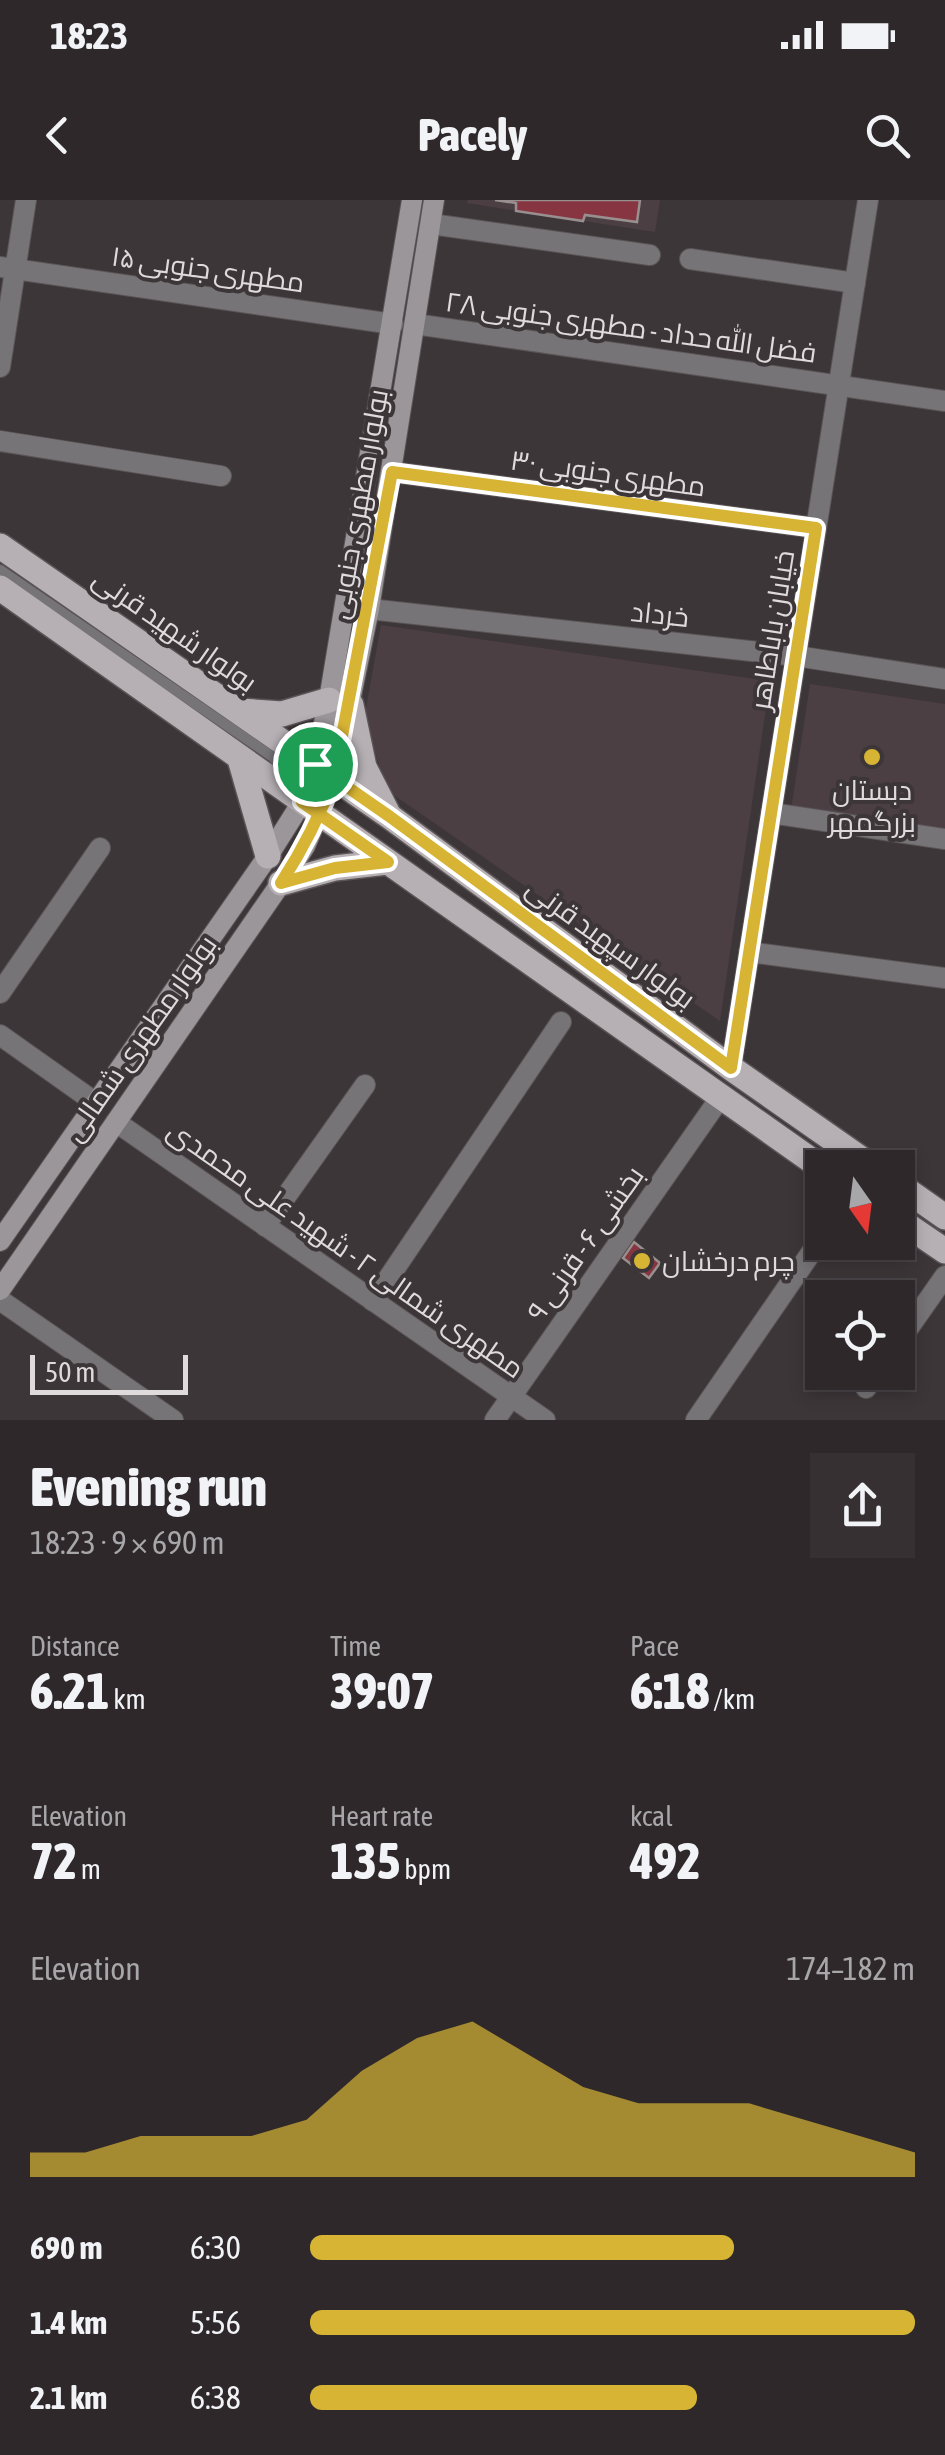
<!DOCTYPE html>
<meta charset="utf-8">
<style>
body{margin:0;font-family:"Asap Condensed",Cairo,sans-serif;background:#363032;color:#f1f3f6;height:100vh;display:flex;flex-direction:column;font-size:38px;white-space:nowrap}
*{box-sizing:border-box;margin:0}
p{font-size:32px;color:#a7a6a8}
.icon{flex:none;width:55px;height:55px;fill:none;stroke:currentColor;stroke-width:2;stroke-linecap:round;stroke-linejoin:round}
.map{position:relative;height:1220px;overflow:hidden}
.panel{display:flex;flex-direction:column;background:#2e282a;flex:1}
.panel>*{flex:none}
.needle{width:65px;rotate:166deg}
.controls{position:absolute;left:805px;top:950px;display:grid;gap:20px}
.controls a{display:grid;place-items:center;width:110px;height:110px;border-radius:0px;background:#2e282a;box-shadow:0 5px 15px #0003,0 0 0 2px #494447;font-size:50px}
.scale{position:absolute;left:30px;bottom:25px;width:158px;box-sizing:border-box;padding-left:10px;border:5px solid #dfdadc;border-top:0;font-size:28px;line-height:35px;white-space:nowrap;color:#dfdadc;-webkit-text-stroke:8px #3d3638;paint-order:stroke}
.pin{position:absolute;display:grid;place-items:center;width:85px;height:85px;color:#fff;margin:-42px;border:5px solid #fff;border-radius:50%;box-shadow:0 2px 10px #0007}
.round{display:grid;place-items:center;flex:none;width:105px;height:105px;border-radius:0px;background:#363032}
.headline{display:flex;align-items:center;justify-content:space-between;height:170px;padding:0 30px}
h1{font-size:55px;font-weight:800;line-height:75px}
.metrics{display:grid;grid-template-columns:repeat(3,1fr);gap:15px;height:170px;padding:10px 30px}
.metrics div{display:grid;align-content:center}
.metrics b{font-size:50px;font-weight:800}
.metrics small{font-size:28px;font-weight:400}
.metrics p{font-size:28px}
.chart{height:280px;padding:20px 30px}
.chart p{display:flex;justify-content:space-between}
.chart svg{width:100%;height:180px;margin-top:10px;fill:#d7b434;opacity:.7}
ul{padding:0 30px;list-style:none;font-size:32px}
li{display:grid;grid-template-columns:160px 120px 1fr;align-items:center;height:75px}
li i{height:25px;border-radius:12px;background:#d7b434}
.status{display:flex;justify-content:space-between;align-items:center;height:70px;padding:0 50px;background:#2e282a;direction:ltr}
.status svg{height:28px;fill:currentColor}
header{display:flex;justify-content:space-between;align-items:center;height:130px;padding:0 30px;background:#2e282a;font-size:45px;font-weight:800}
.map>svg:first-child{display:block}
.built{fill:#4c3f44}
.building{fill:#883542;stroke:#988f8f;stroke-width:2.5}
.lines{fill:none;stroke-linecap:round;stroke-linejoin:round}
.service-casing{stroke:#5a5456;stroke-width:12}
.minor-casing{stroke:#5a5456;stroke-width:22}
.tertiary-casing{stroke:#5a5456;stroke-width:22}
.secondary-casing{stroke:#5a5456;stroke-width:22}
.primary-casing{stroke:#5a5456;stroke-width:28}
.service{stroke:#777477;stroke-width:10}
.minor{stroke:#777477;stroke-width:20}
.tertiary{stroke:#777477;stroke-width:20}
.secondary{stroke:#9b969a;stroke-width:20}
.primary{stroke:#b6b0b4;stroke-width:25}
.route-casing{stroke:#fff;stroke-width:20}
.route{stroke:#d7b434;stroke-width:12}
.poi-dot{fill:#d7b434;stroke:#3d3638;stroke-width:4}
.labels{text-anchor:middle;stroke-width:8;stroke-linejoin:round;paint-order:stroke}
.street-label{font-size:28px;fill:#dfdadc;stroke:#3d3638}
.poi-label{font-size:28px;fill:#dfdadc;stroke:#3d3638}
</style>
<div class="status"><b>18:23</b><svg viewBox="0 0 49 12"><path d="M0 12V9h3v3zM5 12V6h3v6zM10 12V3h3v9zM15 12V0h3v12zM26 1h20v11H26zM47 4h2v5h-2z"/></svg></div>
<header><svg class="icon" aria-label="back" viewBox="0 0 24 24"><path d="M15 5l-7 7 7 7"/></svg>Pacely<svg class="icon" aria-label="search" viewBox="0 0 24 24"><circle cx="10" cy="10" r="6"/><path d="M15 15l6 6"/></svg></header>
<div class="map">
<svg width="945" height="1220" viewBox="0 0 945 1220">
<rect width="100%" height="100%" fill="#3d3638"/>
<g class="built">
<path d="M468,0H660L655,32L467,3Z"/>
<path d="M381,425L770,481L720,821L388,591L364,519Z"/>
<path d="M810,484L945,504V633L791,610Z"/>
</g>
<g class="building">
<path d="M495,0H640L637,22L585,15L583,21L516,11V3Z"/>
<path d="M634,1042L660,1063L649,1078L623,1058Z"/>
</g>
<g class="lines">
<defs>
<path id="service" d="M0,370L273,557L288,580"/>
<g id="minor">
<path d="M431,24L650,55"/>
<path d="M690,59L855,83"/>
<path d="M0,67L393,124"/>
<path d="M415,124L945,201"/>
<path d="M0,167L26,0"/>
<path d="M0,241L221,276"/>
<path d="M392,272L816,328"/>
<path d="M369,409L796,456L945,479"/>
<path d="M771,613L945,639"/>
<path d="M749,752L945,778"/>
<path d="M0,793L100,648"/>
<path d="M0,835L96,903"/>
<path d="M116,922L545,1220"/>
<path d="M265,1026L365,885"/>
<path d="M0,1100L173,1220"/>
<path d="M373,1101L561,822"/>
<path d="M898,1143L945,1076"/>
<path d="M866,1188L877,1172"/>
<path d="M495,1220L720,898"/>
<path d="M696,1220L822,1037"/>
</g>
<path id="tertiary" d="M731,868L868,0"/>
<g id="secondary">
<path d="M0,1041L268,656L302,602L315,564L329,500L412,0"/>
<path d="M0,1090L281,683L305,646L334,578L369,409L434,0"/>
</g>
<g id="primary">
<path d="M0,346L389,616L731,868L874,968"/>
<path d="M0,388L822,968"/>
<path d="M351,505L364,567L387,612"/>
<path d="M241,511L282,514L329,500"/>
<path d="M240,559L268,656"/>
<path d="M281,683L335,668L387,662"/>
<path d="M898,984L945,1017"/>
<path d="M898,1019L945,1051"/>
</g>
</defs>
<use href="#service" class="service-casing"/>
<use href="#minor" class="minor-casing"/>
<use href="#tertiary" class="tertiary-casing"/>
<use href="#secondary" class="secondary-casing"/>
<use href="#primary" class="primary-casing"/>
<use href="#service" class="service"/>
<use href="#minor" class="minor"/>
<use href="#tertiary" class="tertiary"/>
<use href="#secondary" class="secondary"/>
<use href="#primary" class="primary"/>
</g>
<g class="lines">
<defs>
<path id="route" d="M315,564L302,602L388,662L335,668L281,683C303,649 320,616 334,578L392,272L816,328L731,868L389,616C364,599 340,582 315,564"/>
</defs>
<use href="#route" class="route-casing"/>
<use href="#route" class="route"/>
</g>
<g class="poi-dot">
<circle cx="872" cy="557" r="10"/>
<circle cx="642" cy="1061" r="10"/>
</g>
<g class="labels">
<g class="street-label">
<text transform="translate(208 69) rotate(8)" y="10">مطهری جنوبی ۱۵</text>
<text transform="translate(631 127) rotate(8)" y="10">فضل الله حداد - مطهری جنوبی ۲۸</text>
<text transform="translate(608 273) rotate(8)" y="10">مطهری جنوبی ۳۰</text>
<text transform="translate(358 304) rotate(-80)" y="10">بولوار مطهری جنوبی</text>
<text transform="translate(660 414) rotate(6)" y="10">خرداد</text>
<text transform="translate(175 430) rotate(35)" y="10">بولوار شهید قرنی</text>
<text transform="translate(772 430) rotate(-81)" y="10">خیابان باباطاهر</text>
<text transform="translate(611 743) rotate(36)" y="10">بولوار سپهبد قرنی</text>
<text transform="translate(140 838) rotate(-55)" y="10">بولوار مطهری شمالی</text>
<text transform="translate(585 1043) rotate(-55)" y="10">بخشی ۶ - قرنی ۹</text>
<text transform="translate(346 1049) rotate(35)" y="10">مطهری شمالی ۲ - شهید علی محمدی</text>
</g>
<g class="poi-label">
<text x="872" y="600">دبستان<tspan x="872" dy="32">بزرگمهر</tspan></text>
<text x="662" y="1071" text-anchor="start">چرم درخشان</text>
</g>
</g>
</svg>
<div class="controls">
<a><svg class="needle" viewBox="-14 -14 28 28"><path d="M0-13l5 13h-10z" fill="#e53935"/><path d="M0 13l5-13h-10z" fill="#a7a6a8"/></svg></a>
<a><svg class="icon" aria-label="locate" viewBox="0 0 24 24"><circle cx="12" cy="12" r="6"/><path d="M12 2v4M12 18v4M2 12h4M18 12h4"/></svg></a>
</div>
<div class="scale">50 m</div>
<div class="pin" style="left:315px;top:564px;background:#1e9e55"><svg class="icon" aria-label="arrive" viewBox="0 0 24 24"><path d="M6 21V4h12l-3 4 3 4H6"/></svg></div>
</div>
<section class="panel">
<div class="headline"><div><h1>Evening run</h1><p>18:23 · 9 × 690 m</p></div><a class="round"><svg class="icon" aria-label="share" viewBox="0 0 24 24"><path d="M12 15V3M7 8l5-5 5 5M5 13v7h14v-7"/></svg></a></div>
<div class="metrics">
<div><p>Distance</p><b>6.21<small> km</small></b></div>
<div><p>Time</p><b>39:07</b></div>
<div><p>Pace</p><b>6:18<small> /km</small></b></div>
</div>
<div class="metrics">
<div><p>Elevation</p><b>72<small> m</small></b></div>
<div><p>Heart rate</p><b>135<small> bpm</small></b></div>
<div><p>kcal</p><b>492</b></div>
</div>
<div class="chart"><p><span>Elevation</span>174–182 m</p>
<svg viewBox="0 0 160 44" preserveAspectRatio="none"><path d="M0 44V38L10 38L20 34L30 34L40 34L50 30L60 18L70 10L80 6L90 14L100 22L110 26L120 26L130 26L140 30L150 34L160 38V44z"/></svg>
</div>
<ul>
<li><b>690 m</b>6:30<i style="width:70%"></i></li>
<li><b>1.4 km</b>5:56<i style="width:100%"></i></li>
<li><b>2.1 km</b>6:38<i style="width:64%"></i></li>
</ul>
</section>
